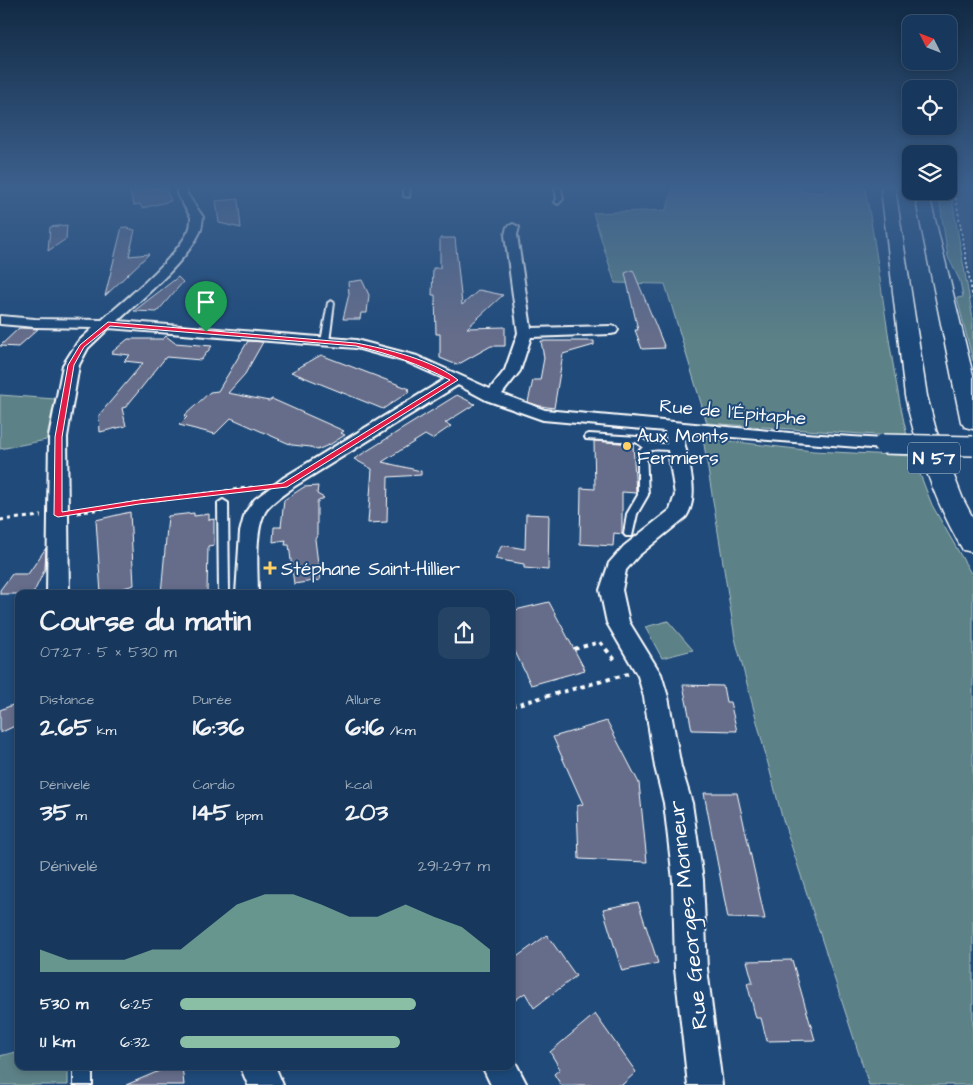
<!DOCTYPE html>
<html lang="fr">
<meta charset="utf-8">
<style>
body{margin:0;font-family:"Architects Daughter",sans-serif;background:#244365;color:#f1f3f6;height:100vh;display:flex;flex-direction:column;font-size:19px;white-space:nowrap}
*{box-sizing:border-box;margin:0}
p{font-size:16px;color:#9eacbb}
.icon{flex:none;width:28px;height:28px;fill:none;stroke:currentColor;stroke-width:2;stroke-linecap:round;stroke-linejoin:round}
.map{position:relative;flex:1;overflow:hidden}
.drawer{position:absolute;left:15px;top:590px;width:500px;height:480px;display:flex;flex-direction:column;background:#17385c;border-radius:10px;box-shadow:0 2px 8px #0003,0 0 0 1px #365272}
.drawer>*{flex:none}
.needle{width:32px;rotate:312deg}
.buttons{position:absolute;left:902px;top:15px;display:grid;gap:10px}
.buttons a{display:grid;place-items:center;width:55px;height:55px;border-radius:10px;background:#17385c;box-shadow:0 2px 8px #0003,0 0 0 1px #365272;font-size:25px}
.pin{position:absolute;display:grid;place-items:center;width:42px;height:42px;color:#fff;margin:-51px -21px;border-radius:50% 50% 50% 0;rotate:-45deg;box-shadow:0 0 5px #0007}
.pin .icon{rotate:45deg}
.round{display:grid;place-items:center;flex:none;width:52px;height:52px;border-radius:10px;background:#244365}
.overview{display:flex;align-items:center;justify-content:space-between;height:85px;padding:0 25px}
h1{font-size:28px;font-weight:700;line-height:38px}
.stats{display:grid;grid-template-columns:repeat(3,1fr);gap:8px;height:85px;padding:5px 25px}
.stats div{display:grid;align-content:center}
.stats b{font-size:25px;font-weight:700}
.stats small{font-size:14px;font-weight:400}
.stats p{font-size:14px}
.chart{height:140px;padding:10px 25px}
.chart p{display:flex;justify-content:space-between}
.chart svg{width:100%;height:90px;margin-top:5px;fill:#8abfa5;opacity:.7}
ul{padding:0 25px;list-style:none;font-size:16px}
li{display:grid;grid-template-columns:80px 60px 1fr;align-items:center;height:38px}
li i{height:12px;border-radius:6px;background:#8abfa5}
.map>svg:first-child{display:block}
.built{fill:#34547f}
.green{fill:#5b8186;stroke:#adc0c2}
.building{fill:#666d8a;stroke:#fff}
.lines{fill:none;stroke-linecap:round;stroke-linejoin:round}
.lane-casing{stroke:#fff;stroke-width:4}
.street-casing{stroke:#fff;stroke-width:4}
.highway-casing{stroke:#fff;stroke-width:3}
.path-far3{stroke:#fff;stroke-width:2;stroke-dasharray:2.5 2.5;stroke-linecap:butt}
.path-far2{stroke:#fff;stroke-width:2.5;stroke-dasharray:2.5 2.5;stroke-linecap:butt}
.path-far1{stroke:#fff;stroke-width:3;stroke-dasharray:4 4;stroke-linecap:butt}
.path{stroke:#fff;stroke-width:4;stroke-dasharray:4.5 4.5;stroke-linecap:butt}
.lane{fill:#1f4a7a;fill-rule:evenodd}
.street{fill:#1f4a7a;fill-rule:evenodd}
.highway{fill:#1f4a7a;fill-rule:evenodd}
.street-bridge-casing{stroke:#fff;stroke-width:22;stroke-linecap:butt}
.street-bridge{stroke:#1f4a7a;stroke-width:19}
.route{fill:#e11d48;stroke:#fff;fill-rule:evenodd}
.poi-dot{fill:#ffd166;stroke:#1f4a7a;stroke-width:2}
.labels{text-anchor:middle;stroke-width:4;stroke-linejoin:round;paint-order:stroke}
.shield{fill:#1f4a7a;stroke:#bcc9d7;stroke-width:1}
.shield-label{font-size:18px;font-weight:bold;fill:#fff}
.street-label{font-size:19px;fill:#fff;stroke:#1f4a7a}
.poi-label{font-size:19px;fill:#fff;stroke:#1f4a7a;text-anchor:start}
.near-street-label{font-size:22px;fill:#fff;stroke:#1f4a7a}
</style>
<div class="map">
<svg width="973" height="1085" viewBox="0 0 973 1085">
<rect width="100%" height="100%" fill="#1f4a7a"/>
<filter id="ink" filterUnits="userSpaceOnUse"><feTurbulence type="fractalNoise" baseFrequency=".02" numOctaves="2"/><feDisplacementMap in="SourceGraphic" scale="10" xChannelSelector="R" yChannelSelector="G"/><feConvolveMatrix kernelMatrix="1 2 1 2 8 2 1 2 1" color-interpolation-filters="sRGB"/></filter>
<g filter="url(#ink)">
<path class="built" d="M957,188H973V282L960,219Z"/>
<g class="green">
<path d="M673,188H800L801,191L825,193V188H865C881,270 888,354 907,436L876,435L707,423L665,284L615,283L593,213L666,210Z"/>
<path d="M949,188H950L973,319V361L957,298L963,297L960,281L948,257L938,191H949Z"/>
<path d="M0,395L55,399L46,440L0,449Z"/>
<path d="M703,438L813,451L913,456L932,505L973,577V1085H869L782,817L735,638Z"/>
<path d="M668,621L693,650L662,658L645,627Z"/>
<path d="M19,1051V1066H68V1085H0V1056Z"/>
</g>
<g class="building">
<path d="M128,188H165L171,201L142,208L140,204L134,205Z"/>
<path d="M238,199L241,228L219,223L216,201Z"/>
<path d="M67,225L66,239L48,251L50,227Z"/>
<path d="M122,227L135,230L129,256L149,254L105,296Z"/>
<path d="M440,238H455L462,305L479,290L503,295L467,328L505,327V346H491L457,365L440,358V334H436L435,295H432L433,268H440Z"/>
<path d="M633,270L665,348L642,349L635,330H638L625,273Z"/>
<path d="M178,277L183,282L157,312L134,311Z"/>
<path d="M362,280L369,295L367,313H361L360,319H343L349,294L348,282Z"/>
<path d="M19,328L38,329L18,347L0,346Z"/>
<path d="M166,336L175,343L212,346L201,360L166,357L126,407L122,408L126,426L100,432L99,415L143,363L124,361L130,355L111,353L128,339H163Z"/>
<path d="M248,341L263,342L245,374L228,393L269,401L272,399L344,431L341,433L345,435L331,444L317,450L311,447L292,445L231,418L215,434L179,425L187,417L184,416L210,392L218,391Z"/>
<path d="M541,341H594V345L563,354L554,408L540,406L528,402L533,380H540L544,358Z"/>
<path d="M321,355L410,389L408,390L410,391L383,409L291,372Z"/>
<path d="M457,395L475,404L445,423L451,426L432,439L425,435L382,462L421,471V475L388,477L387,522L368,523L372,469L354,459Z"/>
<path d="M594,441L633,444L636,493L622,492V534L614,533L613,546L580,544L581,488L595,489Z"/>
<path d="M318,486L317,494L324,498L317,502V536L315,539L320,580L294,584L289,545H285L286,540L273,542L274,527H281L284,500L304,487Z"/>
<path d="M130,512L134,585L120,589L121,594H101L96,520Z"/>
<path d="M194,513V516L209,514V520L214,519V545L208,546L207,594H161L168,516Z"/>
<path d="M526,514L549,515L548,570L524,568V564L495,559L502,545L525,549Z"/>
<path d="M46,548L45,569L33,594H0V590L12,574H28Z"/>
<path d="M549,602L585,670L531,685L511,643V611Z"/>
<path d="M683,685L723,686L726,702H730L737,731L692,730Z"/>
<path d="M15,704L19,716V724L0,733V710Z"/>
<path d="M607,721L639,783L647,862L579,859L577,806L583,804L553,737Z"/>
<path d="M704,793H737L765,919L728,918Z"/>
<path d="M638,902L658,963L622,971L603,909Z"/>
<path d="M547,935L576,976L534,1008L525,993L511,1003V961Z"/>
<path d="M792,960L815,1040L767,1041L761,1018H756L747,983H753L747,961Z"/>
<path d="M595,1014L636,1072L622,1085H561L554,1074L560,1069L550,1052Z"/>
<path d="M171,1066H182L184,1085H126Z"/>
</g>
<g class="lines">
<defs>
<g id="lane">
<path d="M404,188H410L409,197L404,196Z"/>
<path d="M555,188H561L563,199L558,204L555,202L557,199Z"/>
<path d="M331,301L334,303L329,342L325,344L321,342L328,303Z"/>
<path d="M589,434L638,437L650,444H675L679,447C670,454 655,445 646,453L648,495L637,514L632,536H626L624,534L627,514L638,495V452L643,447L636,442L586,439L585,437L586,435Z"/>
<path d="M223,500L228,503L229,594H219L218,503Z"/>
<rect x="74" y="1066" width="18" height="19"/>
</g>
<g id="street">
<path d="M177,188H187V194L203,217C202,222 202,228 200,232C186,262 142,298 118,321L356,340L417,356L490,389L505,370L518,333L505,235L507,227L513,224L519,227L517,235L531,328L611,326L616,327L618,330L616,333L611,334L531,337L520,371L502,394L545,410L790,433L883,439L889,440L892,444L889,448L883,449L682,433C687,459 701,494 686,517L638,556L626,570L622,590L629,622L661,674L668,697L681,767L692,803L703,880L707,969L722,1085H688L675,969L673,880L664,803L655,767L644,697L638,676L607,623L600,590L609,563L624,546L670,510L675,495L665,431L543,420L486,400L458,385L295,486C286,493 272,501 265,512C254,532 258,571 258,594H236L240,532L245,513L255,499L283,478L445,379L407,362L356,348L109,328L88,348L79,365L67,437L69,594H47L49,437L63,365L77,343L93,328L35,327L0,324V316L35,319L102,320C127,298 174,260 188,232C191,228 191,222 191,217L177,194Z"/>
<path d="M511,1054L527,1085H491L482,1066H511Z"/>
<path d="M240,1066H275L283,1085H248Z"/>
</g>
<g id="highway">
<path d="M881,188H895L927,396L936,430L963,499L973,518V552L963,550C935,503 917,449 905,396Z"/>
<path d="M914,191H928L973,375V429L965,427L961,422Z"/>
</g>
</defs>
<use href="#lane" class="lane-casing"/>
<use href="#street" class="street-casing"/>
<use href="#highway" class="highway-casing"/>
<path class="path-far3" d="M954,188L972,293"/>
<path class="path-far2" d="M972,292L973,298"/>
<g class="path-far1">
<path d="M225,491L254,487"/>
<path d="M77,513L139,502L217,492"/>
<path d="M0,520L41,516"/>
</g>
<g class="path">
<path d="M574,649L600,642L615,660L617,659"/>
<path d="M511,706L628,674"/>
</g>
<use href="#lane" class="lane"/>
<use href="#street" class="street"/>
<use href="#highway" class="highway"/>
<defs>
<path id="street-bridge" d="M883,444L973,446"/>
</defs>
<use href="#street-bridge" class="street-bridge-casing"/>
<use href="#street-bridge" class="street-bridge"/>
</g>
</g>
<linearGradient id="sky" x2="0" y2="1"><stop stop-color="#112943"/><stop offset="0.55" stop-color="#3c608d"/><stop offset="1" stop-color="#3c608d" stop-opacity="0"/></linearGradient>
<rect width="973" height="340" fill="url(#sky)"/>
<path class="route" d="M108,322L356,343C387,349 433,360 458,380L287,487L139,504L58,517L54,515L55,437L68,365L80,345ZM110,326L356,346C391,354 418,364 450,380L283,483L139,500L62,512V437L74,365L84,347Z"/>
<g class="poi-dot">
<circle cx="627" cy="446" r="5"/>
<path d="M267.5 560.5h5v5h5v5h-5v5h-5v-5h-5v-5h5z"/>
</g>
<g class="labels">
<rect class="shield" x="908" y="442.5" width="52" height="31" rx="4"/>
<g class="shield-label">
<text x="934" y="464">N 57</text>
</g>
<g class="street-label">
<text transform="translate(733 411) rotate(5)" y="7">Rue de l'Épitaphe</text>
</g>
<g class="poi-label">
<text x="637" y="442">Aux Monts<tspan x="637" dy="22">Fermiers</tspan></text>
<text x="281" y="575">Stéphane Saint-Hillier</text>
</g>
<g class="near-street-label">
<text transform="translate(687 915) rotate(-96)" y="8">Rue Georges Monneur</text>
</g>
</g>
</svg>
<div class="buttons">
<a><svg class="needle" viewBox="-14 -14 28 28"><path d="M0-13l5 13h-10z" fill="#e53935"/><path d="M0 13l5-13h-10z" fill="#9eacbb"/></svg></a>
<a><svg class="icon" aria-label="locate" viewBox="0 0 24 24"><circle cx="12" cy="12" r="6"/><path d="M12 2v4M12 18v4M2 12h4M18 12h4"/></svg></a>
<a><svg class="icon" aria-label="layers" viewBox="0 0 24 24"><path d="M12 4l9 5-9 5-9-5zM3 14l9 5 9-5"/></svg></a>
</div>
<div class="pin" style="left:206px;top:332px;background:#1e9e55"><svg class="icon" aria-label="arrive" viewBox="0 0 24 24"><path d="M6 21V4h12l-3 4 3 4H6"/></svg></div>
<section class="drawer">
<div class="overview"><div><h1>Course du matin</h1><p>07:27 · 5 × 530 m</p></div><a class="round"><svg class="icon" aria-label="share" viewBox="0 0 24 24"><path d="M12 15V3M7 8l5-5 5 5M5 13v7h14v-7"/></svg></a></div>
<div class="stats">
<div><p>Distance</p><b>2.65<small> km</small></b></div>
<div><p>Durée</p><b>16:36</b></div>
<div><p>Allure</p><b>6:16<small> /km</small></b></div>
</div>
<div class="stats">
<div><p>Dénivelé</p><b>35<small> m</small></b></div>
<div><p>Cardio</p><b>145<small> bpm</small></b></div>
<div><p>kcal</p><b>203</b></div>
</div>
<div class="chart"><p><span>Dénivelé</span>291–297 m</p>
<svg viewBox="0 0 160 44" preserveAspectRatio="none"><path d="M0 44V33L10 38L20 38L30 38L40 33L50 33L60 22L70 11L80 6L90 6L100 11L110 17L120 17L130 11L140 17L150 22L160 33V44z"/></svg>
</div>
<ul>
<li><b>530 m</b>6:25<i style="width:76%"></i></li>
<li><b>1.1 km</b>6:32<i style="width:71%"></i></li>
</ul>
</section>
</div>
